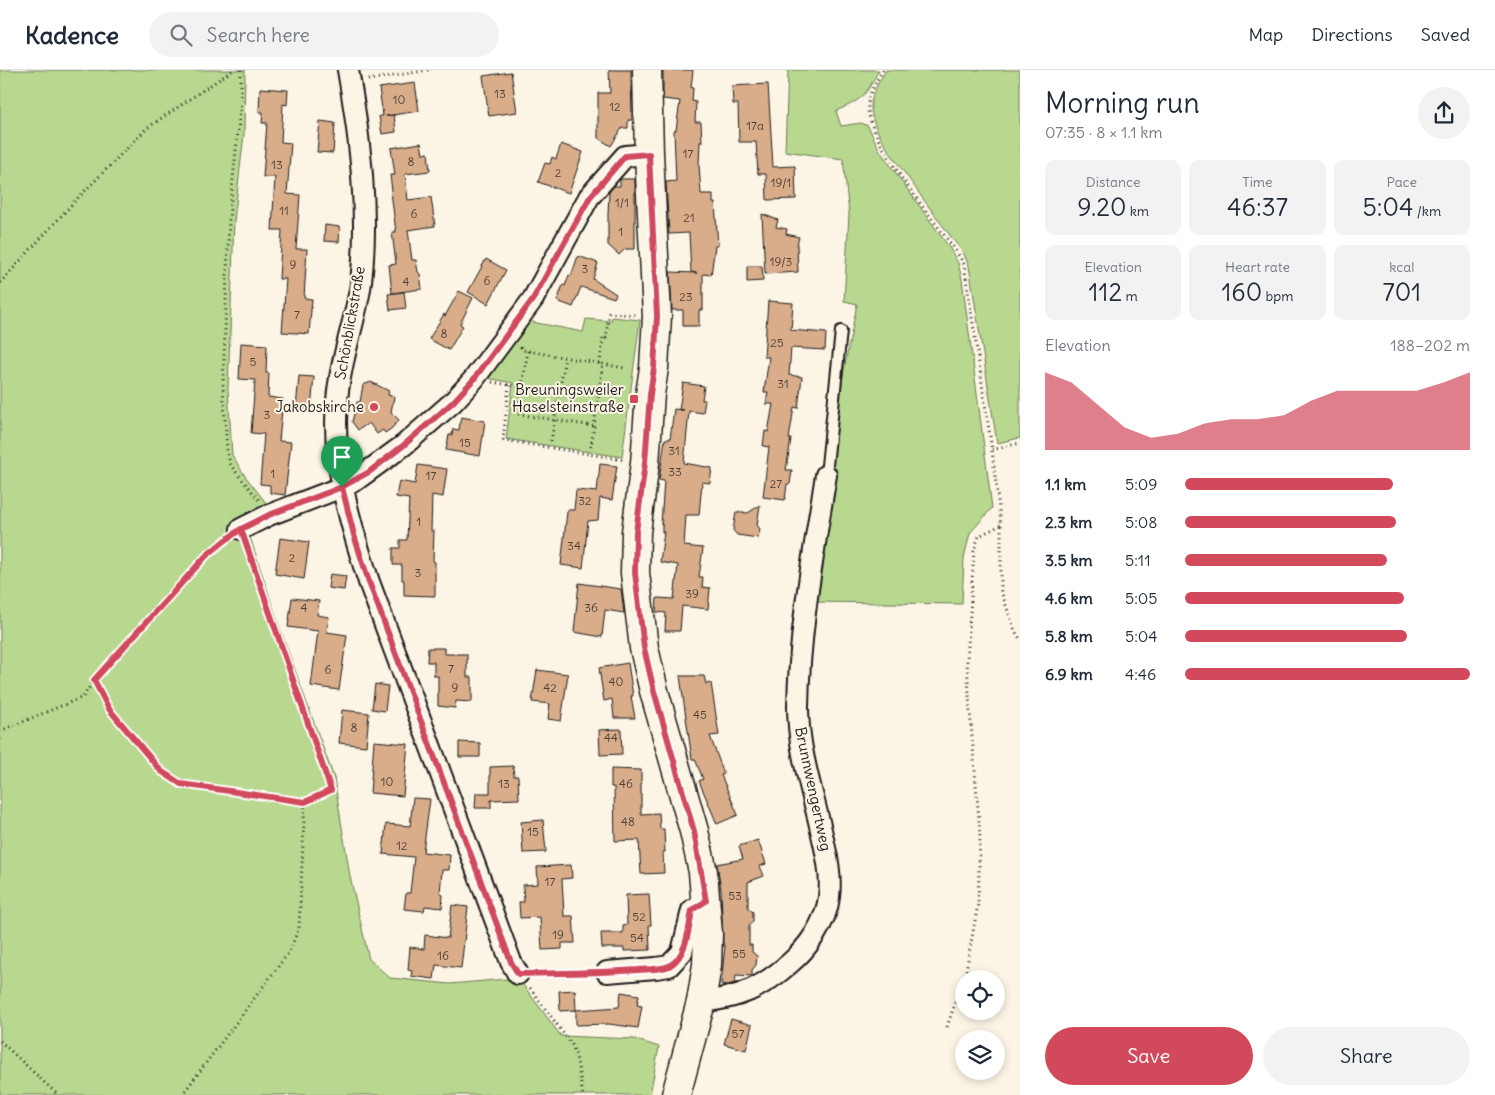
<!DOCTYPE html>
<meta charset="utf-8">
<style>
body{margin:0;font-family:Delius,sans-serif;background:#f2f2f3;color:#1f2937;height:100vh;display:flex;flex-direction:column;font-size:19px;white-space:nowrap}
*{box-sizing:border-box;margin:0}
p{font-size:16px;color:#747a83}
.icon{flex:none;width:28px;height:28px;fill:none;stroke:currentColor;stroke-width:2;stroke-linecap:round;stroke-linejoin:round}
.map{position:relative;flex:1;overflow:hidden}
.drawer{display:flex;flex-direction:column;background:#fff;width:475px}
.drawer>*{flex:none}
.buttons{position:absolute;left:955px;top:900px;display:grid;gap:10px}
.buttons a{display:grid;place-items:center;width:50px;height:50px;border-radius:50%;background:#fff;box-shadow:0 2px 8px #0003;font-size:25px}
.pin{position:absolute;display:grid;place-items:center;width:42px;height:42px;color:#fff;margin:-51px -21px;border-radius:50% 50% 50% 0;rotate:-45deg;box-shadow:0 0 5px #0007}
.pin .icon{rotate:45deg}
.round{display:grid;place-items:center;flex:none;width:52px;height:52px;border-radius:26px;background:#f2f2f3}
.headline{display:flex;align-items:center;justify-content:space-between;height:85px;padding:0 25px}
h1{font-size:28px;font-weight:600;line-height:38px}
.figures{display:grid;grid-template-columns:repeat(3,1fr);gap:8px;height:85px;padding:5px 25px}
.figures div{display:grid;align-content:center;border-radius:10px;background:#f2f2f3;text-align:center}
.figures b{font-size:25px;font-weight:600}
.figures small{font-size:14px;font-weight:400}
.figures p{font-size:14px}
.chart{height:140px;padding:10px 25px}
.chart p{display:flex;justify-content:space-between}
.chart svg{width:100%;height:90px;margin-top:5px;fill:#d1495b;opacity:.7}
.primary-button{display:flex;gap:10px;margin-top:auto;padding:10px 25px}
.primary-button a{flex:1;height:58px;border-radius:30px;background:#d1495b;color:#fff;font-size:20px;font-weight:600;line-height:58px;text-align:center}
.primary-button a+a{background:#f2f2f3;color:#1f2937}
ul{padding:0 25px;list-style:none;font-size:16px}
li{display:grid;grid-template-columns:80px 60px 1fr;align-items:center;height:38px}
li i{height:12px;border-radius:6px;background:#d1495b}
header{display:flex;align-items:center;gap:30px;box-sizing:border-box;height:70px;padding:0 25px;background:#fff;border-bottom:1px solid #e0e1e3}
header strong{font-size:24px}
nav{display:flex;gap:28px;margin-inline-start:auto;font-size:18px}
.search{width:350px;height:45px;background:#f2f2f3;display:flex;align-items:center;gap:12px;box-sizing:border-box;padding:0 18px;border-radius:28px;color:#747a83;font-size:19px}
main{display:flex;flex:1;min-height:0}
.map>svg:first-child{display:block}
.green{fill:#b8d78f;stroke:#6a7a56}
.building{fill:#d9ac8a;stroke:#1c1c1c}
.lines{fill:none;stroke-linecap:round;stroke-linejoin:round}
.lane-casing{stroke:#1c1c1c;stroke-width:14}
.street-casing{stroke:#1c1c1c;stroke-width:24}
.secondary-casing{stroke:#1c1c1c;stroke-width:31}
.path{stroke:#1c1c1c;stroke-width:3;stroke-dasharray:1 4;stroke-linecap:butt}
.lane{stroke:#fcf5e5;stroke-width:10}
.street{stroke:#fcf5e5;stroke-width:20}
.secondary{stroke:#fcf5e5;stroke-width:28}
.route-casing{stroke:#fff;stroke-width:10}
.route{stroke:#d1495b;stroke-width:6}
.poi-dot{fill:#d1495b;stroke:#fcf5e5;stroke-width:2}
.labels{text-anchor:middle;stroke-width:4;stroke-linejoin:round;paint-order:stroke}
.number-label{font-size:12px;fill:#4b4038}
.street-label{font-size:15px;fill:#1c1c1c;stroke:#fcf5e5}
.poi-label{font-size:15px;fill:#1c1c1c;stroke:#fcf5e5;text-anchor:end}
</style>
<header>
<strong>Kadence</strong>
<div class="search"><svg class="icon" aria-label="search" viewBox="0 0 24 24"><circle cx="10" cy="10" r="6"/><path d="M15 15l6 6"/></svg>Search here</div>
<nav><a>Map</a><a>Directions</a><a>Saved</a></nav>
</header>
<main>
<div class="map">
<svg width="1020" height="1025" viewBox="0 0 1020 1025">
<rect width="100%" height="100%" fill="#fcf5e5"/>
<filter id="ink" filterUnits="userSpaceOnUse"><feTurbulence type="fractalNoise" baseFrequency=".02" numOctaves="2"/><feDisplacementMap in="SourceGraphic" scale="10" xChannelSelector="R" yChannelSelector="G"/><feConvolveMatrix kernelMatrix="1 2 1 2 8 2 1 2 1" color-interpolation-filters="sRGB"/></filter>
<g filter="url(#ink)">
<g class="green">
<path d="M0,0H245L244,64L234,151L228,319L232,385L245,406L267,434L274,448L249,464L279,556L334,708L350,806L369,889L390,908L450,914L518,908L561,966L634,969L659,977L650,1025H0Z"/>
<path d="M788,0H879C865,26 864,29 836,41L841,56L861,53L868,56L880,81L949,177L958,193L962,209L992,438L970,463L964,488L962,534L812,532L825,451L843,305L857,234L844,231L849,144L843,89L785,81Z"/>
<path d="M886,0H1020V368L997,373L969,196L964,184C945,159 927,135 909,109C895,89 874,65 871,39C870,25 879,11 886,0Z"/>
<path d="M612,247L640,250L622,387L506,369L513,313L487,308L527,251L583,262L586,249L611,251Z"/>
</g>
<g class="building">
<path d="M609,0H631L632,50H628V58H622L611,76L598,68V23H610Z"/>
<path d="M663,0H693L691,18H693L692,31L696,32L695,52H701L702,72H700L699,95L701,124H713V133H715L718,176H715L711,205L703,204V240H699V256H683V240H672L670,202L697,203L691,202L689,163L669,164L666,112L676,111L674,61L676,60L680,31L663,29Z"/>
<path d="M511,2L517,42L489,46L483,6Z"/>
<path d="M415,13L419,41L386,46L394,45L396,62L382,64L379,46H383L379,18Z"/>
<path d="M768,14L773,97L795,96L796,129L767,130L766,104H758L756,72H739L738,34H733L732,16Z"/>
<path d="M260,18L288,20L287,35L283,34L281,72L291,73L287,124L300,125L296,179H307L304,228L312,229L309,264L282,262L286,209H279L282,160H272L275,107H263L267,53H262L263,42H259Z"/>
<path d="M320,51L335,53L333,83L317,82Z"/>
<path d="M421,73L423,84L428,83L430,101L405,104L408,130L431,127L435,156L408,160L412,190H416L418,202L420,204L422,219L392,223L389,195L396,194L392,162H396L391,122L392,121L390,105H395L391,78Z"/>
<path d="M561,74L583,82L569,123L538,112L545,93L550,94L552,87L556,89Z"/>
<path d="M620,109H635V179H625L619,185L608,175V145L609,122L614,116H620Z"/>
<path d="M762,144L778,150L776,157L787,159L786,164L799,167L797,175L798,202L765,204Z"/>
<path d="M325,155L340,157L339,172L324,171Z"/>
<path d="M578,186L598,193L593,209L616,224L614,228L581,217L573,237L557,231L563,215L565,216L569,205L571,206Z"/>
<path d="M486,189L506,200L488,234L468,222Z"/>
<path d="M747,196H762L763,211L747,212Z"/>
<path d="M459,221L473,228L460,254L463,256L449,280L429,269L444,244L445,246Z"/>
<path d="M404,222L406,238L390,240L388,224Z"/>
<path d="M768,231L793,233L791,260L826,263L825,280L791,278L789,305L802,307L798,338L794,337L789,369H791L786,400H792L790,414H787L785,430L763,427L769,377L763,376L765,361L768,362L773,334H766L768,322H764L769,287H764Z"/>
<path d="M241,273L267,275L266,303H269L268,327L283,329L279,371L291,372L285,425L270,423V415L260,414L264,364L251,363L255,310L239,309Z"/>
<path d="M299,306L314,307L311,339L296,338Z"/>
<path d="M371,312L389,321L388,325L394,327L391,342L399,350L392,358L385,363L383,360L377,364L369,353L358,360L352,352L357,332H360L363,315Z"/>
<path d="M683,313L704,316L702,330H705L703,343L689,341L684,393L712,398L710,413L702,412L699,445H686L684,476L703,478L699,507H703L702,517L710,518L708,539L682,536L680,561H665L666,543L656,542L657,528L674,529L678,495L660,492L664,462H662V454H661L664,411L659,410L665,369H670L674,339L684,340H679Z"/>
<path d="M461,347L485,351L480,386L446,380L449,365H452L453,359L459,360Z"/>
<path d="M600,394L617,396L612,430L600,428L598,450L588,451L583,498L561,495L567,442L568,440H574L576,420L597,422Z"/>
<path d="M418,395L447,399L443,427L432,425L431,461H434L433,491L435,492V526L404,525V510H402V495H393V478H400V470H407L409,429L396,427L399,411L415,414Z"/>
<path d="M760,435L757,455L760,459L758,468L737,465L733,460L736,442L748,443Z"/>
<path d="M280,468L309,472L304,509L275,504Z"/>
<path d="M330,504L346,506L344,520L328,518Z"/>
<path d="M579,513L621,519L624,543L605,540L602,567L574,562Z"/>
<path d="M292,528L319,531L317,545L329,547L327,562L347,565L339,620L311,616L318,561L288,557Z"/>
<path d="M428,578H444V584H467V607H472V632L456,631L455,638L438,636V606H434V592H427Z"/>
<path d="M628,593L633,626H631L635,648H614L612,629L604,631L599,598Z"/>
<path d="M537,600L568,604L561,651L548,649L550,634L532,632Z"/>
<path d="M680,606H704L706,614L711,613L719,665L710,666L724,704L721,705L738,745L717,754L699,711L703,709L695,689H692Z"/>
<path d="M375,614L388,616L385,641L372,639Z"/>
<path d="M342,640L369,643L366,676L339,673Z"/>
<path d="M621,659L622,684L600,685L599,660Z"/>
<path d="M374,671L408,674L403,726L370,723Z"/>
<path d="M459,672L480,673V687H459Z"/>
<path d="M513,696L514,706H518L519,729L491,730V738H475L476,723H490V697Z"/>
<path d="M611,699L641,700V744L659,743L660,759H664L665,782H663L664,803L641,804L639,770L615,771L614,717H611Z"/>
<path d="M413,728L430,729L423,782L450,785L449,800H442L440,823L443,825L442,838L425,836L424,841L404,839L406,823H410L414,787L383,784L386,754L410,756Z"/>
<path d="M543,750L546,782L523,783L521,752Z"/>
<path d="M758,770L766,794L760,796L764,806L748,812V838L753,842V851L749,856V875H752V882L757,886L756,895L752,900V906L736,905L735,913L728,915L721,914L725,876H723L721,820L717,794L743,789L739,776Z"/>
<path d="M571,795L572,808L562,809L564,846H573L575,873H562V879L542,880L540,847L520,848L519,832H524L523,815L538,814L537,797Z"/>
<path d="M649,824L651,855H649L650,880L624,881V878H602L601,863H623V856L627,855L626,825Z"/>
<path d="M452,835L468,837L461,898L436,895L434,909L411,906L412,901L408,900L410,877L424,879L425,865L448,868Z"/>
<path d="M575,920L576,940L560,941L559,921Z"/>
<path d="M621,922L639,925L637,935L642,936L638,958L609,954L576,955V940L619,937Z"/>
<path d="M731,949L752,955L746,980L724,974Z"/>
</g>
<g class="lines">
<defs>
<path id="lane" d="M826,405L841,261"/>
<g id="street">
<path d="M348,0C360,69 369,142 361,212C357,244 345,276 340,308C327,378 348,447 369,512L511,892L518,904"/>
<path d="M241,459L269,445L342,417L356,410L404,375L453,332L474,309L533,229L589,127L625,86L649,84"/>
<path d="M607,902L656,898L669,896L682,882L692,840L707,831"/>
<path d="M701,932C739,928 760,919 789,894C808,878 826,853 829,827C832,804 826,782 821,760C812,720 798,679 798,637C799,560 814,481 826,405"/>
</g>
<path id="secondary" d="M647,0L649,84L657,246L654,298L650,324L645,393L636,462L635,503L644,578L654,621L694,761L703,802L708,864L707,895L701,932L676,1025"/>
</defs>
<use href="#lane" class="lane-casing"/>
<use href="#street" class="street-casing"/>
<use href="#secondary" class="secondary-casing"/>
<g class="path">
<path d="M241,0V31L229,149L223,316L227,382L231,396L259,430"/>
<path d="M883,0C876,12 867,25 868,39C870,73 932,148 954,178L964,194L992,380L1001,455V521L1015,561L1020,569"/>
<path d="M368,10L429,0"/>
<path d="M0,213L74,132L147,58L233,0"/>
<path d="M521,277L522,280L528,281L625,298"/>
<path d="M528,281L517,344L593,356"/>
<path d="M600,294L603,267L606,268L609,243L636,245"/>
<path d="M492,312L521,317"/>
<path d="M509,315L503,370L625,390"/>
<path d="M551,371L565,288"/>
<path d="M591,377L603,294"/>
<path d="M992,380L1020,373"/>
<path d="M94,610L109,639L161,701L181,714L305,731L331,720L247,475"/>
<path d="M0,661L83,627L94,610L205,486L227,469"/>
<path d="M535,903H591"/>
<path d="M530,918L572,975L576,986L583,1025"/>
<path d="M947,957L966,901L978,834L980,763L970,641L967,591L974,480L979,466L1001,455"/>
<path d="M0,971L58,1025"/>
<path d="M182,1025L289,882L299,858L305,731"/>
</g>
<use href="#lane" class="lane"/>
<use href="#street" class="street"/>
<use href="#secondary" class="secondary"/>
</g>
</g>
<g class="lines" filter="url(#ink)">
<defs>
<path id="route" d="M342,417L269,445L241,459L331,720L305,732L181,714L161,701L109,639L94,610L206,486L223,472L241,459L269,445L342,417L354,465L369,512L511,892L518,904C558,903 598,903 638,900C648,899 660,900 669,896C687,887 689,857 692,840L706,831L694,761L654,621L644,578L635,503L636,462L645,393L650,324L654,298L657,246L649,84L625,86L590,127L533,229L474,309L453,332L404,375L369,402L342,417"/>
</defs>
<use href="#route" class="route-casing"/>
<use href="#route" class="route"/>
</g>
<g class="poi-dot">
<rect x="629" y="324" width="10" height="10" rx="2.5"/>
<circle cx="374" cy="337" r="5"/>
</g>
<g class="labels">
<g class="number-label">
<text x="500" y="28">13</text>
<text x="399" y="34">10</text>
<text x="615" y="41">12</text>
<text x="755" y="60">17a</text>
<text x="688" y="88">17</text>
<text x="411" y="96">8</text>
<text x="277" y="99">13</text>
<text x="558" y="107">2</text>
<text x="781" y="117">19/1</text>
<text x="622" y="137">1/1</text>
<text x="284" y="145">11</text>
<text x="414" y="148">6</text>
<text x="689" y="152">21</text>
<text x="621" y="166">1</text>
<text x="781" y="196">19/3</text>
<text x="293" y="199">9</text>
<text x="585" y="203">3</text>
<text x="487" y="215">6</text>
<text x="406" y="216">4</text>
<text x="686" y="231">23</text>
<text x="297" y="249">7</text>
<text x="444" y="268">8</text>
<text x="777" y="277">25</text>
<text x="253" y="296">5</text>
<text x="783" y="318">31</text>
<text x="267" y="349">3</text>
<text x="465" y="377">15</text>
<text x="674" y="385">31</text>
<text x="675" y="406">33</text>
<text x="273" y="408">1</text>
<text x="431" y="410">17</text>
<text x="776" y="418">27</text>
<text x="585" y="435">32</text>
<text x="419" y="456">1</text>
<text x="574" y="480">34</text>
<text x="292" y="492">2</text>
<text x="418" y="507">3</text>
<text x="692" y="528">39</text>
<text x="304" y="542">4</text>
<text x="591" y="542">36</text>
<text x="451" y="603">7</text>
<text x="328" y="604">6</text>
<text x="616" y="616">40</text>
<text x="455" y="622">9</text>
<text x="550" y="622">42</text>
<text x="700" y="649">45</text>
<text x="354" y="662">8</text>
<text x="611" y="672">44</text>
<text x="387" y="716">10</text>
<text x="504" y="718">13</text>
<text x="626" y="718">46</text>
<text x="628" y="756">48</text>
<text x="533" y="766">15</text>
<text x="402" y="780">12</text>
<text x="550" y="816">17</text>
<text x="735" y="830">53</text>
<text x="639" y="851">52</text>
<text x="558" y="869">19</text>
<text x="637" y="872">54</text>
<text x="739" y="888">55</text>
<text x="443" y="890">16</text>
<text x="738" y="968">57</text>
</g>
<g class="street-label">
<text transform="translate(350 253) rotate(-80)" y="5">Schönblickstraße</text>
<text transform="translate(813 719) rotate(78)" y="5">Brunnwengertweg</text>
</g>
<g class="poi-label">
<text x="624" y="325">Breuningsweiler<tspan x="624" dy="17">Haselsteinstraße</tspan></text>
<text x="364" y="342">Jakobskirche</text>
</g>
</g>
</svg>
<div class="buttons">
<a><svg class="icon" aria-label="locate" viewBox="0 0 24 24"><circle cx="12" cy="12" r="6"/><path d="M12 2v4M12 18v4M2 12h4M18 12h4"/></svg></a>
<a><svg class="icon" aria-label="layers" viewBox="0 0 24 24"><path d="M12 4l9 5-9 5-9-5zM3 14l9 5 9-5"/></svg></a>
</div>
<div class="pin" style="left:342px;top:417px;background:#1e9e55"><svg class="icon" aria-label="arrive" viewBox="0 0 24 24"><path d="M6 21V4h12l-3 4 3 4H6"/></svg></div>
</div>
<section class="drawer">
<div class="headline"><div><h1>Morning run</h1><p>07:35 · 8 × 1.1 km</p></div><a class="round"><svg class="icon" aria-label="share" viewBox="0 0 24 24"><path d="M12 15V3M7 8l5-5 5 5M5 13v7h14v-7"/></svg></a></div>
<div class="figures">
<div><p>Distance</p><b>9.20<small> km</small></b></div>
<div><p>Time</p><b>46:37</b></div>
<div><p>Pace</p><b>5:04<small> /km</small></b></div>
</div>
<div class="figures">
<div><p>Elevation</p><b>112<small> m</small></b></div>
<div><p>Heart rate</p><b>160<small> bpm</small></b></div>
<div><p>kcal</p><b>701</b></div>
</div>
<div class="chart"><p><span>Elevation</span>188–202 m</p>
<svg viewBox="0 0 160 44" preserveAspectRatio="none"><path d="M0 44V6L10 11L20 22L30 33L40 38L50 36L60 31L70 29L80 29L90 27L100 20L110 15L120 15L130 15L140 15L150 11L160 6V44z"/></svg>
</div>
<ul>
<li><b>1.1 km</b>5:09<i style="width:73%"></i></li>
<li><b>2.3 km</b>5:08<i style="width:74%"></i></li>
<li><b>3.5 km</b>5:11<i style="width:71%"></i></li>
<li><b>4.6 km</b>5:05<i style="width:77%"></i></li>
<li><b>5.8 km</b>5:04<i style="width:78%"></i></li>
<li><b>6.9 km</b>4:46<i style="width:100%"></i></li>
</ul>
<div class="primary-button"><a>Save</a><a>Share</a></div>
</section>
</main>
